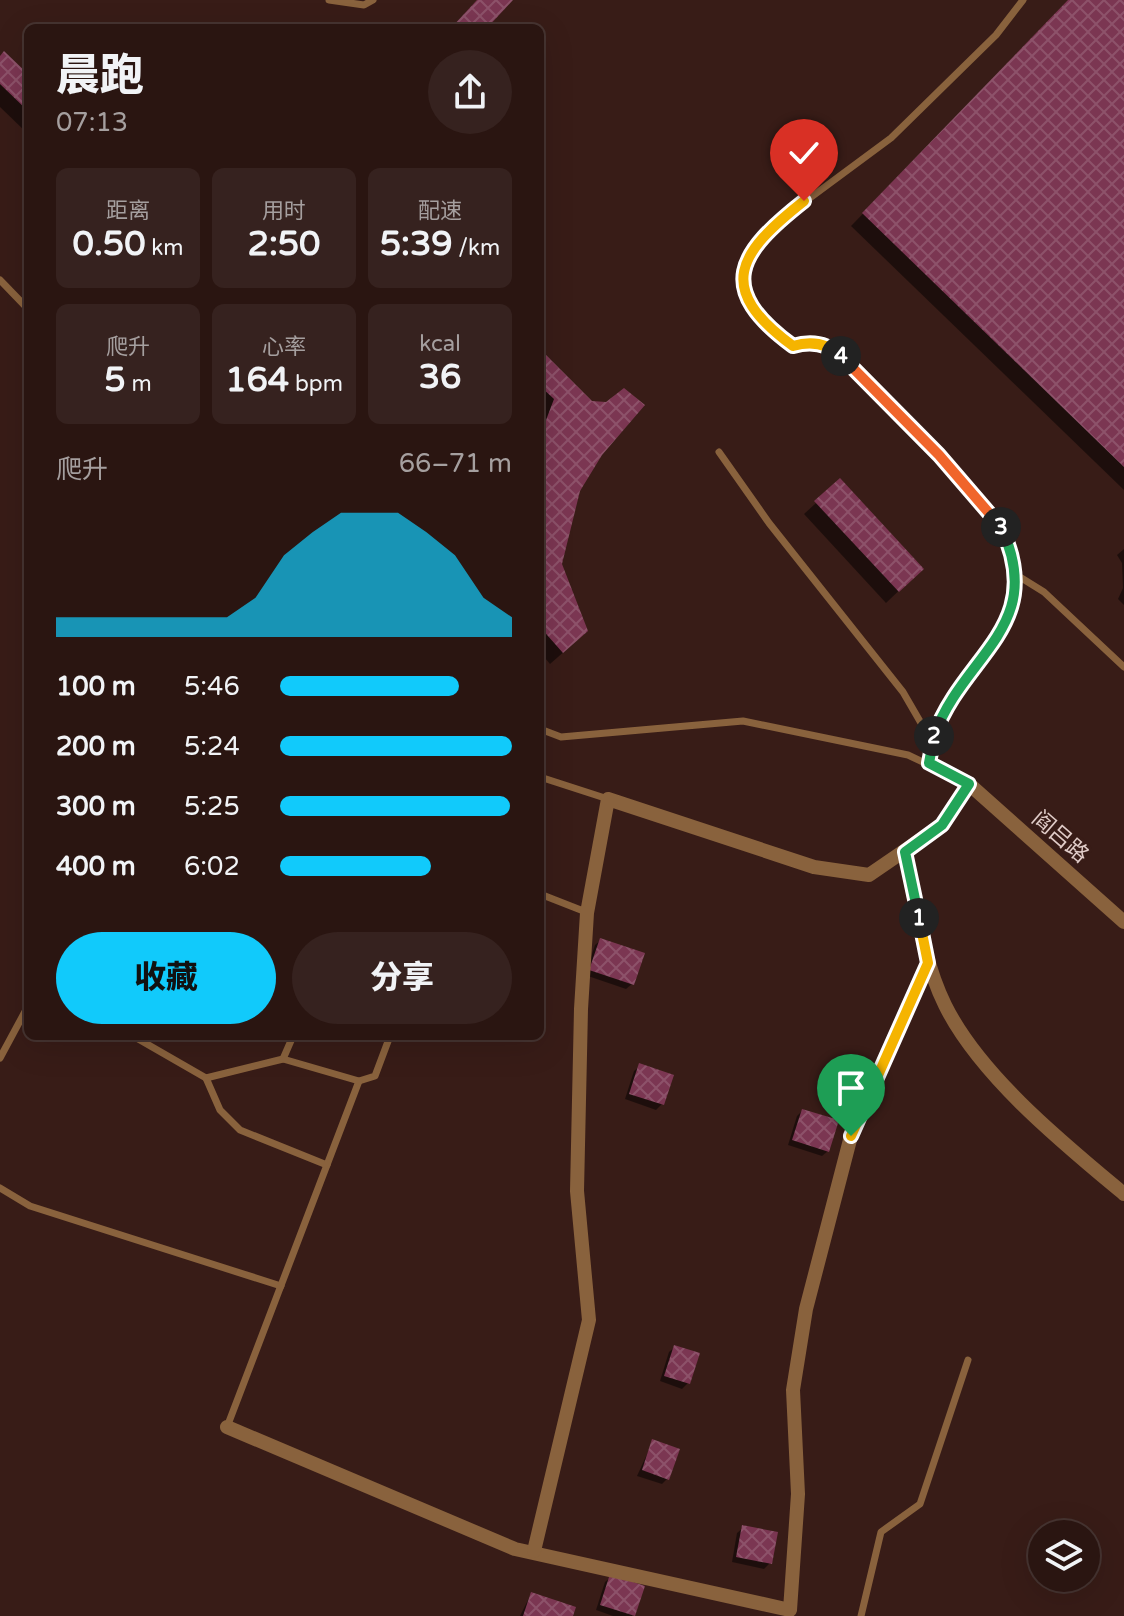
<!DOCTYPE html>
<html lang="zh">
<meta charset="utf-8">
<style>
body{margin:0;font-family:"Varela Round","Noto Sans SC",sans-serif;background:#36221f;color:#f1f3f6;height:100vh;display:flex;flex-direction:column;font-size:30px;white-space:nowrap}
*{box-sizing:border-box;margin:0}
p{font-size:26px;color:#a59f9f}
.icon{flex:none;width:44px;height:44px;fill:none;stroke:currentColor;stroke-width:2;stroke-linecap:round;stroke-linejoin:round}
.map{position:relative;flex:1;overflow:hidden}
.side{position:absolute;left:24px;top:24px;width:520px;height:1016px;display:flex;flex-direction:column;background:#2a1511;border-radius:12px;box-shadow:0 8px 32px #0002,0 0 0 2px #463431}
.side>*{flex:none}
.controls{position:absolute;left:1028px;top:1520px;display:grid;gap:16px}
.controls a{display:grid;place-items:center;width:72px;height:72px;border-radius:50%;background:#2a1511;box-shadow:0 8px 32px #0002,0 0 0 2px #463431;font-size:40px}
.pin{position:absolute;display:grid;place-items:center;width:68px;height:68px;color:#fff;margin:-82px -34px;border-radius:50% 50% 50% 0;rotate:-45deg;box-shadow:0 0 8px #0007}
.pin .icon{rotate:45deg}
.km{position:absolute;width:40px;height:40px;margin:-20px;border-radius:50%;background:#222;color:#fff;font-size:22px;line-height:40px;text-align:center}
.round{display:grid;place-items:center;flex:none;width:84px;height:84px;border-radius:42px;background:#36221f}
.overview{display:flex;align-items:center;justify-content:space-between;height:136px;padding:0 32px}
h1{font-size:44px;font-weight:800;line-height:60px}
.stats{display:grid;grid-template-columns:repeat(3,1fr);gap:12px;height:136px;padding:8px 32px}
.stats div{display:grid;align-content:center;border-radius:12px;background:#36221f;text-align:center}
.stats b{font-size:34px;font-weight:800}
.stats small{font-size:22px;font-weight:400}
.stats p{font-size:22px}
.chart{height:224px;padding:16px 32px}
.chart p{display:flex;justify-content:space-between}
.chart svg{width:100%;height:144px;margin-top:8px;fill:#11cafb;opacity:.7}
.cta{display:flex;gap:16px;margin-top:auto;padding:16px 32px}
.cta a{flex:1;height:92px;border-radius:48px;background:#11cafb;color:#111;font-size:32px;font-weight:800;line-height:92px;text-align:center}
.cta a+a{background:#36221f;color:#f1f3f6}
ul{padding:0 32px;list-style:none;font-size:26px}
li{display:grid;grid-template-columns:128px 96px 1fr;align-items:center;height:60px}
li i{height:20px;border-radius:10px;background:#11cafb}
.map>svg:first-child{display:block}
.shadow{fill:#0007}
.building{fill:url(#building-cross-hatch)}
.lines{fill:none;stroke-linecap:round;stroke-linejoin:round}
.lane{stroke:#89623d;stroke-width:7}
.street{stroke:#89623d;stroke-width:14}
.split-1-casing{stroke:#fff;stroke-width:16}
.split-2-casing{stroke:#fff;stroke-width:16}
.split-3-casing{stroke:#fff;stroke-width:16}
.split-4-casing{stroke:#fff;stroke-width:16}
.split-5-casing{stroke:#fff;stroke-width:16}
.split-1{stroke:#f5b400;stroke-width:10}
.split-2{stroke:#22a559;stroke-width:10}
.split-3{stroke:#22a559;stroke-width:10}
.split-4{stroke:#f0652b;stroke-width:10}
.split-5{stroke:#f5b400;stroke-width:10}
.labels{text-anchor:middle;stroke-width:6;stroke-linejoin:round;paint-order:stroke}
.street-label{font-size:22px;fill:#e1cdc9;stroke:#381c17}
</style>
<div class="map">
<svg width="1124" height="1616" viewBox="0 0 1124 1616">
<defs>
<pattern id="building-cross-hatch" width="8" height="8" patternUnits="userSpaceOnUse" patternTransform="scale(2)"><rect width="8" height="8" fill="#7b3652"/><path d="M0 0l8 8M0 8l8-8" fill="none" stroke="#8d526a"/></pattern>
</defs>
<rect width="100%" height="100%" fill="#381c17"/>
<g class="shadow">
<path d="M1070,0H1124V490L851,226Z"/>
<path d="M0,58L28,77V134L0,107Z"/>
<path d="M540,353L601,454L578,490L560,564L574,643L550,664L540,652Z"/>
<path d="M816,503L909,581L886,603L804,514Z"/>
<path d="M1124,549V605L1118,599L1123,588L1122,563L1117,555Z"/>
<path d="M601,940L632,984L626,989L585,975L595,945Z"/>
<path d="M640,1066L662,1104L656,1110L625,1099L634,1071Z"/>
<path d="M802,1111L828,1151L822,1156L788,1145L797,1116Z"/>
<path d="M675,1347L688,1383L682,1389L660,1381L669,1352Z"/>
<path d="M653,1441L667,1479L662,1484L637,1476Z"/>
<path d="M743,1528L770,1563L764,1569L732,1562L737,1533Z"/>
<path d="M611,1577L642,1587L632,1616H613L596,1610L605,1582Z"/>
<path d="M531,1594L570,1616H520Z"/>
</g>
<g class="building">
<path d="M477,0H513L487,28H451Z"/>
<path d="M1068,0H1124V467L862,213Z"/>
<path d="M4,51L28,74V111L0,84V56Z"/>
<path d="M540,349L592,401L606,402L624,388L645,405L602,455L580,491L562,564L588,631L563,653L540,627V436L554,399L540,386Z"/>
<path d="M840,478L924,569L899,592L814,501Z"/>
<path d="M600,938L645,953L634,985L589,970Z"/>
<path d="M639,1063L674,1075L664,1105L629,1094Z"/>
<path d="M802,1109L839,1120L829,1152L792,1140Z"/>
<path d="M674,1345L700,1353L690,1384L664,1376Z"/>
<path d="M652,1439L680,1449L669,1480L642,1470Z"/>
<path d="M742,1525L778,1532L772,1564L736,1557Z"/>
<path d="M610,1574L645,1586L635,1616L600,1605Z"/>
<path d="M531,1592L576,1607L573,1616H523Z"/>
</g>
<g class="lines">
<g class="lane">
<path d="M329,0L364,5L373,0"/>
<path d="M0,280L28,309"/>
<path d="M719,452L769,523L903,692L932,742"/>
<path d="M1015,574L1044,592L1124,667"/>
<path d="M540,729L561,737L743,721L908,755L969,784"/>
<path d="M929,763L942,715L1013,613L1015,574L1011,547L1000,525L860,373L833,349L809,341L793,346L763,324L744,290L742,265L768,229L891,138L996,35L1023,0"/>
<path d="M540,777L608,799"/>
<path d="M540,894L586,912"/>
<path d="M133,1036L206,1078L283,1059"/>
<path d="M0,1058L28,1006"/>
<path d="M206,1078L220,1110L240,1130L327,1165"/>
<path d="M359,1081L375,1076L390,1036"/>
<path d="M0,1188L30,1206L281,1286"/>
<path d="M227,1427L359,1081L283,1059L293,1036"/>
<path d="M861,1616L881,1532L920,1504L968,1360"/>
</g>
<g class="street">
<path d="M905,852C916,903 922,958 945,1005C980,1076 1064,1144 1124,1194"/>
<path d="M227,1427L515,1549L790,1610L798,1494L793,1390L806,1309L851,1136L928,963"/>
<path d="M534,1551L589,1320L577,1191L581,1009L587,913L608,799L814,867L869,875L942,825L969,784L1124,922"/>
</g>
</g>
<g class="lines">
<defs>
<path id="split-1" d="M851,1136L928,963L919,918"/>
<path id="split-2" d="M919,918L905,852L942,825L969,784L929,763L934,736"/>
<path id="split-3" d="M934,736C963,654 1048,627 1001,527"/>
<path id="split-4" d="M841,356L939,455L1001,527"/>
<path id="split-5" d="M804,201C738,253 714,288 793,346C810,341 827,343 841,356"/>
</defs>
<use href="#split-1" class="split-1-casing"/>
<use href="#split-2" class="split-2-casing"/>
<use href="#split-3" class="split-3-casing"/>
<use href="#split-4" class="split-4-casing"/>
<use href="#split-5" class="split-5-casing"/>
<use href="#split-1" class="split-1"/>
<use href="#split-2" class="split-2"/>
<use href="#split-3" class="split-3"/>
<use href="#split-4" class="split-4"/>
<use href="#split-5" class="split-5"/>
</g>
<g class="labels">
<g class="street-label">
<text transform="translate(1061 836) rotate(41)" y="8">阎吕路</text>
</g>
</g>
</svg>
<div class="controls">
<a><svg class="icon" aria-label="layers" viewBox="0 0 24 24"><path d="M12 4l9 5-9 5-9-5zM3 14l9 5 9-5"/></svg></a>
</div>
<div class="pin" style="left:851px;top:1136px;background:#1e9e55"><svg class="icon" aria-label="arrive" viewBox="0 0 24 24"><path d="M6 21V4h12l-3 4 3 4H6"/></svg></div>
<div class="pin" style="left:804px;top:201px;background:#d93025"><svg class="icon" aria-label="check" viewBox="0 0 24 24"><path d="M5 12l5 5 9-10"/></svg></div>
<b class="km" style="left:919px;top:918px">1</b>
<b class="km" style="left:934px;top:736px">2</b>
<b class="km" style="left:1001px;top:527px">3</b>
<b class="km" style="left:841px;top:356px">4</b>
<section class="side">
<div class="overview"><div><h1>晨跑</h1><p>07:13</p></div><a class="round"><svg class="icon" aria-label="share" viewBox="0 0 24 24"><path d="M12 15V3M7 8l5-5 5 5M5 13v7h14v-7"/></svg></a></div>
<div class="stats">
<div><p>距离</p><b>0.50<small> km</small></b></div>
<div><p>用时</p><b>2:50</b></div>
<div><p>配速</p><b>5:39<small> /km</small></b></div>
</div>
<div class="stats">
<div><p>爬升</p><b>5<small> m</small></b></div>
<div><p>心率</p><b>164<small> bpm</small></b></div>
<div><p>kcal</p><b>36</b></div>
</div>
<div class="chart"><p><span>爬升</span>66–71 m</p>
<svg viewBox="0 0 160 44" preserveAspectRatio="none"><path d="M0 44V38L10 38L20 38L30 38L40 38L50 38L60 38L70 32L80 19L90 12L100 6L110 6L120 6L130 12L140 19L150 32L160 38V44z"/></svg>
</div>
<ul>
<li><b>100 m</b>5:46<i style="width:77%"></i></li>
<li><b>200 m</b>5:24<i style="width:100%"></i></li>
<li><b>300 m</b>5:25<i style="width:99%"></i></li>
<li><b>400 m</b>6:02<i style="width:65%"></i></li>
</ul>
<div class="cta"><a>收藏</a><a>分享</a></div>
</section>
</div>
